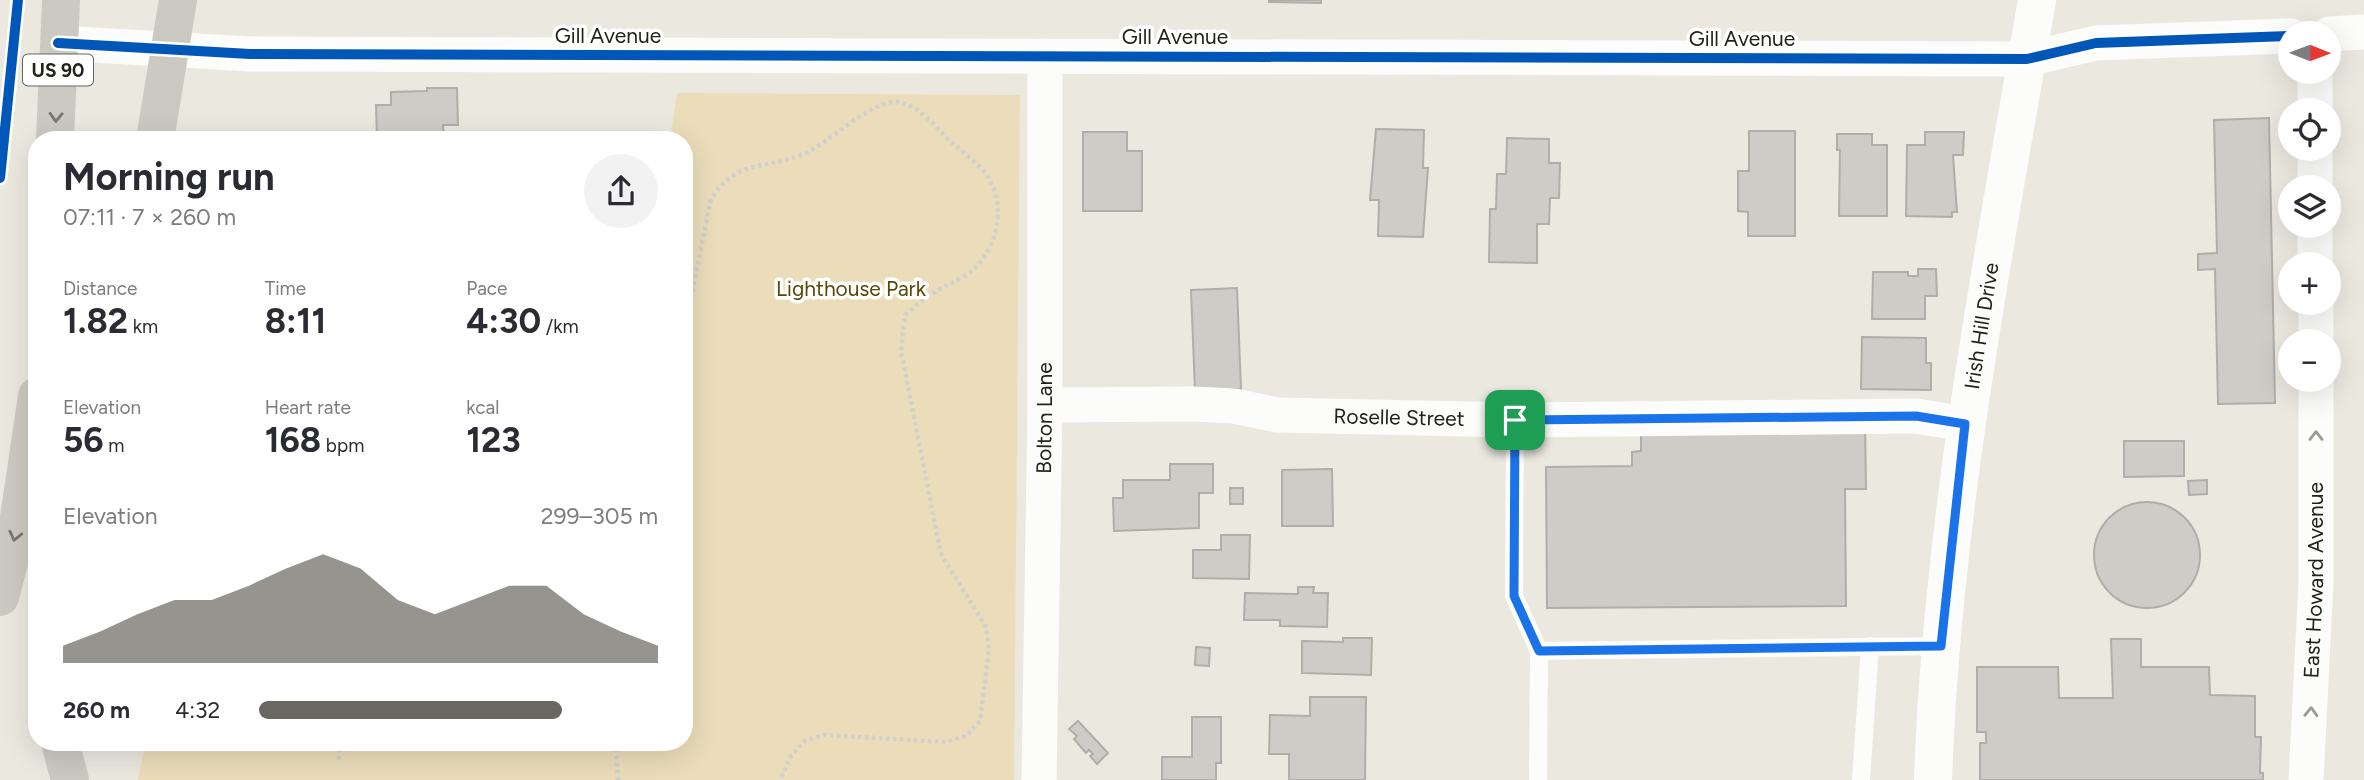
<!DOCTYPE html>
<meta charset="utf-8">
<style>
body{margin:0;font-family:Figtree,sans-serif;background:#f2f2f3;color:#2b2b33;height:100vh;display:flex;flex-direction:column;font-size:26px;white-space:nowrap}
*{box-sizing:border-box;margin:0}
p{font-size:23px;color:#7c7c81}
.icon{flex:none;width:38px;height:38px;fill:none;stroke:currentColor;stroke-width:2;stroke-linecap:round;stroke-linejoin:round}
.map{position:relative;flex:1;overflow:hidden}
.sheet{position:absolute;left:28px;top:131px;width:665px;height:620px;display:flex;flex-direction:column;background:#fff;border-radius:28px;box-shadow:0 7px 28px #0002}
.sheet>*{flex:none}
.needle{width:46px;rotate:91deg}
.tools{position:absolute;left:2278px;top:21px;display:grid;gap:14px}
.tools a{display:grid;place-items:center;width:63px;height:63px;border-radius:50%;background:#fff;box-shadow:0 7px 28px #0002;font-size:35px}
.pin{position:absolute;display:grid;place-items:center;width:60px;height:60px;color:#fff;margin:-30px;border-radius:14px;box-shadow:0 4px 10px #0006}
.round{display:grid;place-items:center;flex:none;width:74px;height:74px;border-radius:37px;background:#f2f2f3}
.overview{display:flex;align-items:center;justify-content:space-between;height:119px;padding:0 35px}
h1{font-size:38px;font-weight:700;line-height:52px}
.figures{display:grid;grid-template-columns:repeat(3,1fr);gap:10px;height:119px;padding:7px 35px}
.figures div{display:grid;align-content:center}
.figures b{font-size:35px;font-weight:700}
.figures small{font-size:19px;font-weight:400}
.figures p{font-size:19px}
.chart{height:196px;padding:14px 35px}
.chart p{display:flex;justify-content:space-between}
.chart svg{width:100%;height:126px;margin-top:7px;fill:#696761;opacity:.7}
ul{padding:0 35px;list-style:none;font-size:23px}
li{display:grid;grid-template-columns:112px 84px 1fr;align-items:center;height:52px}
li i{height:18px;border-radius:9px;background:#696761}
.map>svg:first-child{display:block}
.green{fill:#ebddba}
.building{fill:#ceccc6;stroke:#b0aea8;stroke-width:2}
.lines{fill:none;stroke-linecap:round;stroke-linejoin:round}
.path{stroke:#d1d0ce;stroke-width:4.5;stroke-dasharray:3.5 3.5;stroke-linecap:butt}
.service{stroke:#fcfcfa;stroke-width:18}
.minor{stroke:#fcfcfa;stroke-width:35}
.secondary{stroke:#fcfcfa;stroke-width:38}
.primary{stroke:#ccc9c2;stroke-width:38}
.cycleway-casing{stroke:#fff;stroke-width:15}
.cycleway{stroke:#0057b8;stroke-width:10}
.oneway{stroke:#78756f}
.oneway2{stroke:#9a9996}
.route-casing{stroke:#fff;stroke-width:14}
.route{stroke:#1a73e8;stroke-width:9}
.labels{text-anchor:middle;stroke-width:7;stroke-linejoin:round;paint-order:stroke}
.shield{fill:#fff;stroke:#656460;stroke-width:2}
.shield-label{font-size:19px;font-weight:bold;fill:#23211c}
.street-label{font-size:21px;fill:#23211c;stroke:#fff}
.park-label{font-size:21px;fill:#5a4605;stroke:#fff}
</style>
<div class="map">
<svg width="2364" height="780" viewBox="0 0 2364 780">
<rect width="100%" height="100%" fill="#ebe8e0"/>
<path class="green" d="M677,93L1020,95L1014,780H138L146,742H684V140H670Z"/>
<g class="building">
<path d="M1269,0H1321V3L1269,2Z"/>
<path d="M427,88H457L458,125H443L444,140H377L376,105H391V92L427,91Z"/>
<path d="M2269,118L2275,403L2218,404L2215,269L2198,270V254L2217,253L2214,120Z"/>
<path d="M1376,129L1424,130L1423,168H1428L1423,237L1378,236L1379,200H1370Z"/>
<path d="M1749,131H1795V236H1748V212L1738,211V171H1749Z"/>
<path d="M1083,132H1127V151H1142V211H1083Z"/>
<path d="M1925,132H1964L1963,155H1953L1957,212H1952V217L1906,216L1907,145H1925Z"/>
<path d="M1837,134H1872V145H1887V216H1839L1840,150H1837Z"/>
<path d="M1507,138L1549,139V163H1560L1559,198H1550L1549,224H1537V263L1489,262L1490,209H1496L1497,174H1506Z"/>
<path d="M1918,269H1936L1937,296H1925V319H1872L1873,272H1908V276H1918Z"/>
<path d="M1237,288L1241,389L1195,391L1191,290Z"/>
<path d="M1862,337L1926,338V363H1931V390L1861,389Z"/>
<path d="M1865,422L1866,489H1845L1846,606L1547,608L1546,467L1632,466V452L1641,451V434Z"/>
<path d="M2124,441H2184V476L2124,477Z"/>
<path d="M1170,464H1213V493H1199V528L1114,531L1113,498H1123V480H1170Z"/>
<path d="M1332,469L1333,526H1282V470Z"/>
<path d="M2207,480V494L2189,495L2188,481Z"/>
<rect x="1230" y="488" width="13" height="16"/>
<circle cx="2147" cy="555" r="53"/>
<path d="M1221,535H1250L1249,579L1193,578V550H1221Z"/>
<path d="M1298,587H1314L1313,593H1328L1327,627L1280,626V620H1244L1245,593L1298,594Z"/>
<path d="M1343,638H1372L1371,675L1302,673V641L1343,642Z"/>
<path d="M2111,639H2141V667H2209L2210,695L2255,696V737H2261L2260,773H2263V780H1980V743H1986V732H1977V667H2058L2059,698H2113Z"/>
<path d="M1196,647L1210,648L1209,666L1195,665Z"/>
<path d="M1310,697H1366L1365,780H1289V754H1269L1270,715L1310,716Z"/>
<path d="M1192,717H1221V763H1216V780H1162V757H1192Z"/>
<path d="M1078,721L1108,753L1097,764L1090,756L1093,754L1089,750L1086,753L1074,739L1077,736L1069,729Z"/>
</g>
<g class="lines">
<g class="path">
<path d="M684,333L711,199C739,157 763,171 803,154C830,143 867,103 895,102C916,101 936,128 950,141C962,152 977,162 986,174C1006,201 999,244 976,267C965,278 947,284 935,292C924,298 915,307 905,315L901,351L941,554L986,627L989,649L980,721L966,736L946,742L824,735L804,741L791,756L780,780"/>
<path d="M339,742V761"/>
<path d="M616,742L618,780"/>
</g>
<g class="service">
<path d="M1515,420L1514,596L1539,651L1538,780"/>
<path d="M1539,651L1941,646"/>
<path d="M1861,780L1870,646"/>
</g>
<g class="minor">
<path d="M2329,34L2364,32"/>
<path d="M58,43L250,54L2027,59L2096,43L2291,36"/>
<path d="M2315,72V110"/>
<path d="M2315,149V187"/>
<path d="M2315,226V264"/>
<path d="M2316,303V341"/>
<path id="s1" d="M1045,405L1193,404L1234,406L1277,415L1515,420L1916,416L1965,424"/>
<path id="s2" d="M1039,780L1045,405V56"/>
<path id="s3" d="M2306,780L2316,583V380"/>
</g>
<path class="secondary" id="s4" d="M1933,780C1942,517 1993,259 2037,0"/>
<g class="primary">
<path d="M55,140L61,0"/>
<path d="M155,140L178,0"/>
<path d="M0,597L17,531L37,396"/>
<path d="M60,742L70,780"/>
</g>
<defs>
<g id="cycleway">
<path d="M58,43L250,54L2027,59L2096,43L2291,36"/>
<path d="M0,178L18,0"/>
</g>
</defs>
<use href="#cycleway" class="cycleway-casing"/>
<use href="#cycleway" class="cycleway"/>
</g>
<defs><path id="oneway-chevron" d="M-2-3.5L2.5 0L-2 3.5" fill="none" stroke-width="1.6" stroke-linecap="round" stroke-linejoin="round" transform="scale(1.75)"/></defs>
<g class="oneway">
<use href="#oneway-chevron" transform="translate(56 117) rotate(92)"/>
<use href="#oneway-chevron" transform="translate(15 536) rotate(103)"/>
</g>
<g class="oneway2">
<use href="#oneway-chevron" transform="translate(2316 436) rotate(-90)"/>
<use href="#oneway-chevron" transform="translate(2311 712) rotate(-88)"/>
</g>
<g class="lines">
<defs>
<path id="route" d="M1916,416L1965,424L1941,646L1539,651L1514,596L1515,420Z"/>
</defs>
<use href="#route" class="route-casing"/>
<use href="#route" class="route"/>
</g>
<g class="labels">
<rect class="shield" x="23" y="54.5" width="70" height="31" rx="5"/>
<g class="shield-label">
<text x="58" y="77">US 90</text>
</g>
<g class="street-label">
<text x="608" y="43">Gill Avenue</text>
<text x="1175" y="44">Gill Avenue</text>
<text x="1742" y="46">Gill Avenue</text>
<text dy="7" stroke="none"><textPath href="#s4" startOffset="457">Irish Hill Drive</textPath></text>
<text dy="7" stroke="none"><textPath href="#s2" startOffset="362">Bolton Lane</textPath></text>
<text dy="7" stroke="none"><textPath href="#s1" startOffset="355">Roselle Street</textPath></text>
<text dy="7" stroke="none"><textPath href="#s3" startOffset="200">East Howard Avenue</textPath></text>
</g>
<g class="park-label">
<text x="851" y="296">Lighthouse Park</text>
</g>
</g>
</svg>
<div class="tools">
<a><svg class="needle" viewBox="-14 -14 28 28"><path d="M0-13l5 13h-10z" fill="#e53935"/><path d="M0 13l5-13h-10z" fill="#7c7c81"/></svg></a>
<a><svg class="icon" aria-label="locate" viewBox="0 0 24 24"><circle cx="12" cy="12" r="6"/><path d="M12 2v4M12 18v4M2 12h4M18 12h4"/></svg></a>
<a><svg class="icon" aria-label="layers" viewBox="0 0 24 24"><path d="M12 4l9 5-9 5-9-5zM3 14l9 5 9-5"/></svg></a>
<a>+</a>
<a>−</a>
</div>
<div class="pin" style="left:1515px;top:420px;background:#1e9e55"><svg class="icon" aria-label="arrive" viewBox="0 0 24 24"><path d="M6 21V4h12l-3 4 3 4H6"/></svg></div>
<section class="sheet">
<div class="overview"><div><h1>Morning run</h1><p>07:11 · 7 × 260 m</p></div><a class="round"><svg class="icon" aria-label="share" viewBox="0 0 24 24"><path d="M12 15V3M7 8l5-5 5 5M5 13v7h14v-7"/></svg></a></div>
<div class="figures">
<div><p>Distance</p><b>1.82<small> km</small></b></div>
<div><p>Time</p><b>8:11</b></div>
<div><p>Pace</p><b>4:30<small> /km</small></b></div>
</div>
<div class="figures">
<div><p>Elevation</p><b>56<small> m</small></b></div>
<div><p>Heart rate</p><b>168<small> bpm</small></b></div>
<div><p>kcal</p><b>123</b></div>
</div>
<div class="chart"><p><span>Elevation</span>299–305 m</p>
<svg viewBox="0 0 160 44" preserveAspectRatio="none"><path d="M0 44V38L10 33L20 27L30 22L40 22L50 17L60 11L70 6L80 11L90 22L100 27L110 22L120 17L130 17L140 27L150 33L160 38V44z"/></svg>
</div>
<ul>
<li><b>260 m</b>4:32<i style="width:76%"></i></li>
</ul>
</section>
</div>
